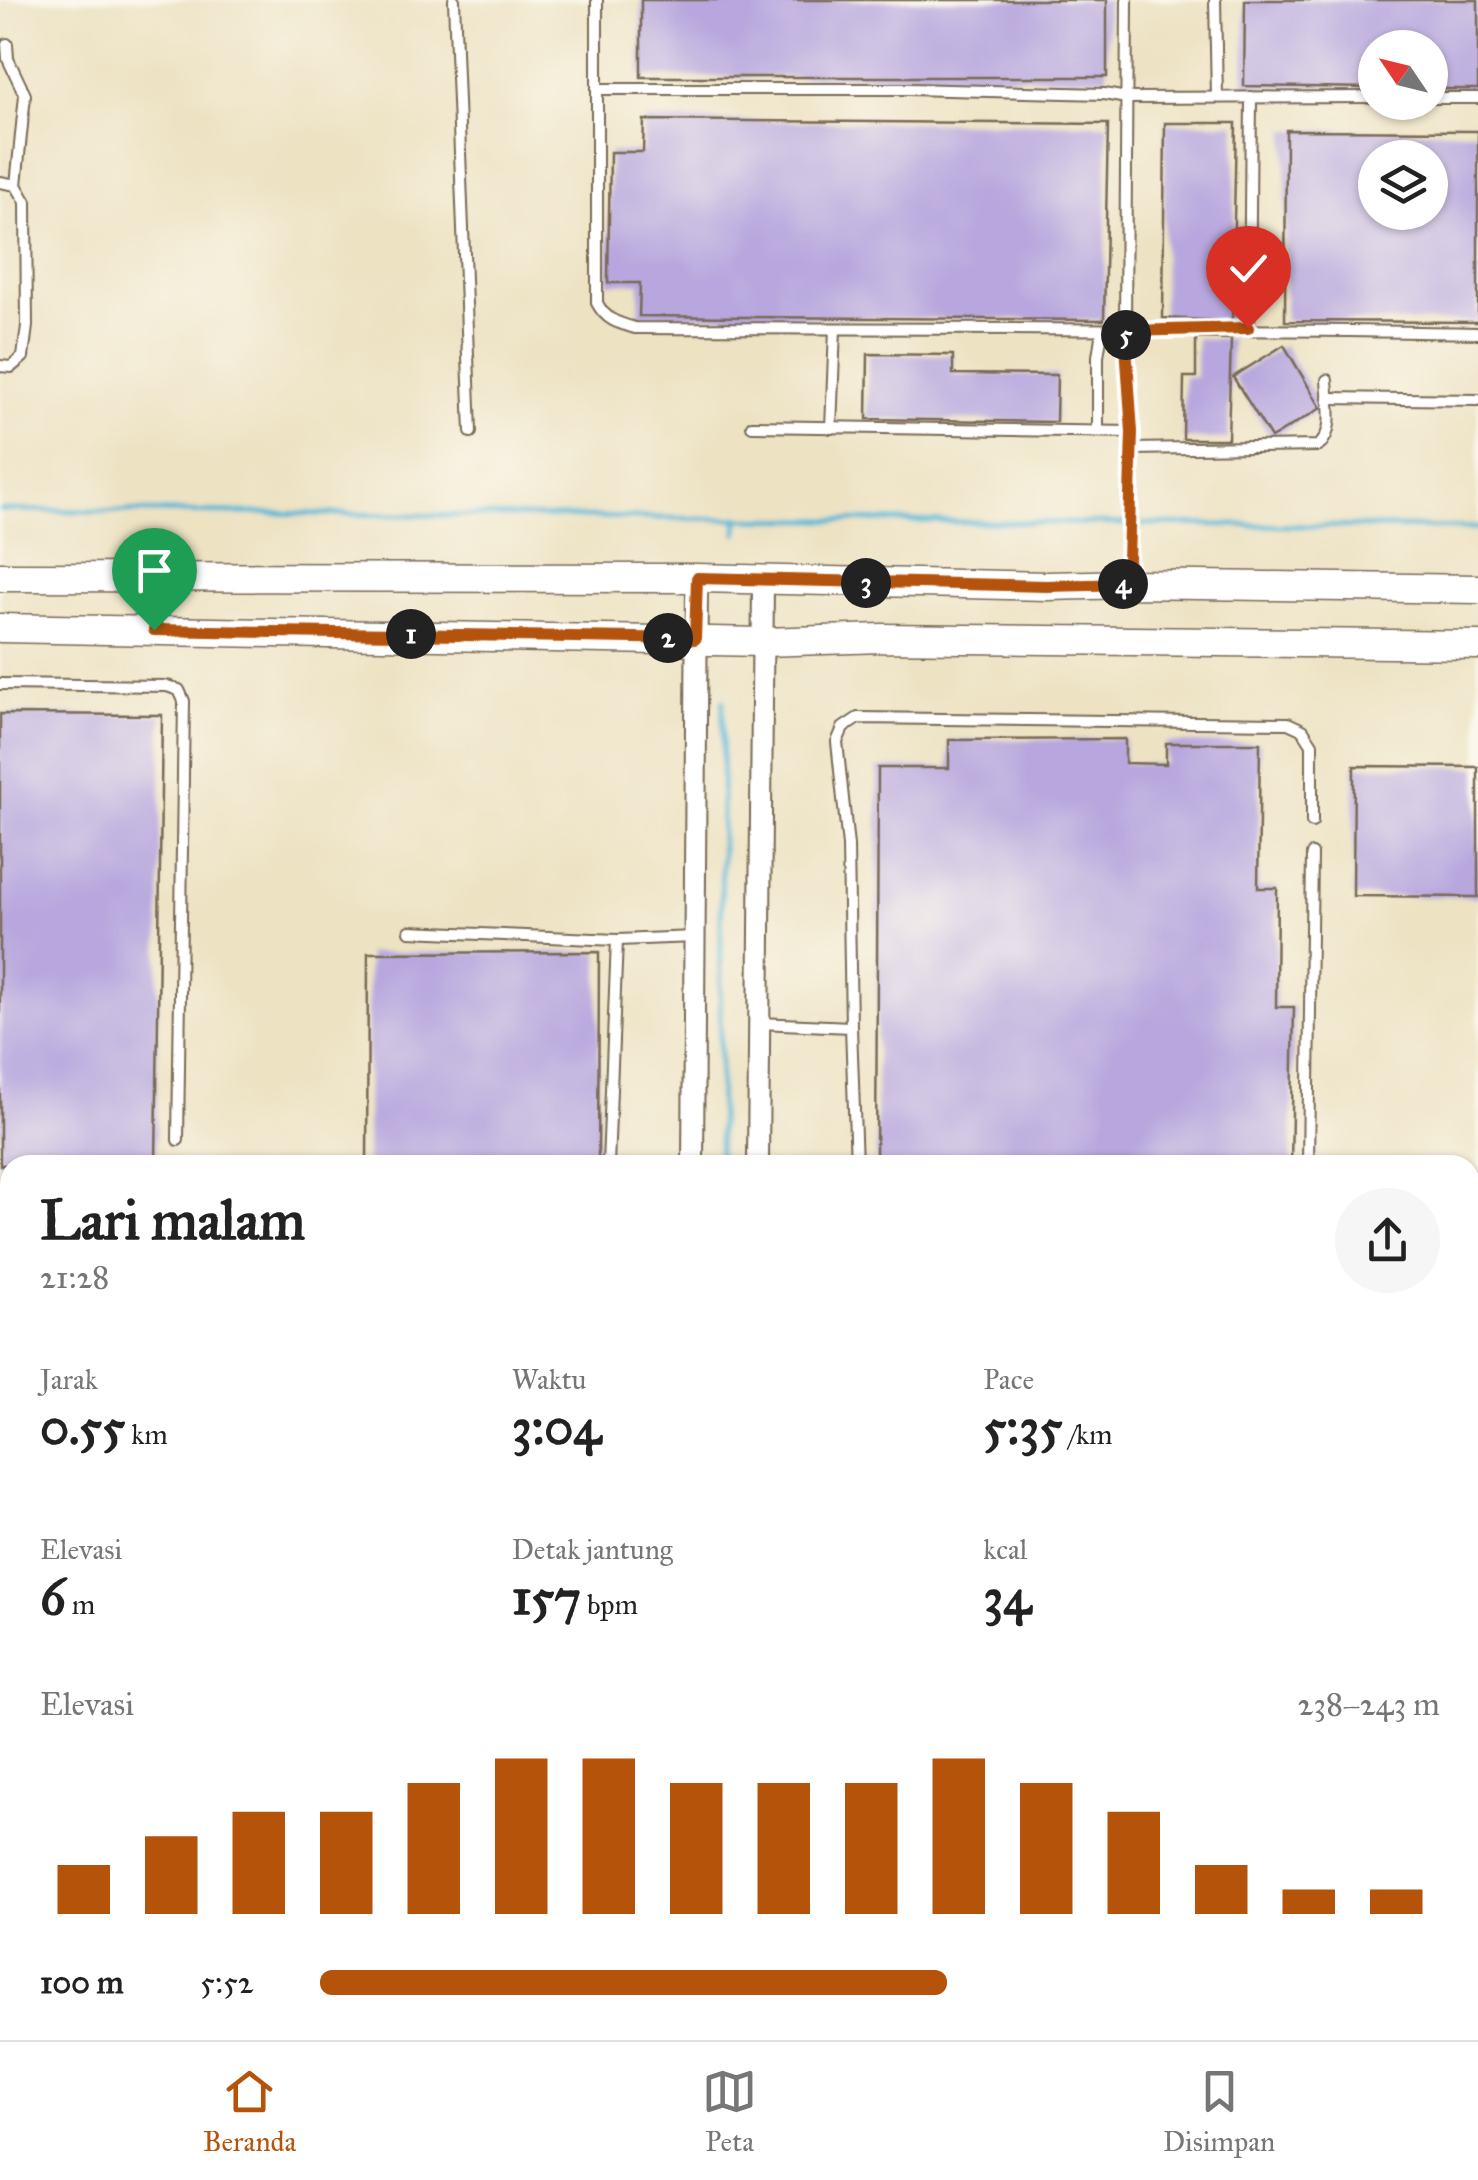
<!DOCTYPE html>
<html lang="id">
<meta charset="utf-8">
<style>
body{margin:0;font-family:"IM FELL Great Primer",serif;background:#f6f6f6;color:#222;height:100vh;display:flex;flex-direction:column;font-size:38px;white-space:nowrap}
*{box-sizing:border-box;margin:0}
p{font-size:32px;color:#767676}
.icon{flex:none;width:55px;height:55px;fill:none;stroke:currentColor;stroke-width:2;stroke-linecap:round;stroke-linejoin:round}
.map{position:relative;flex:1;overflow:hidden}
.drawer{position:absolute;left:0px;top:1155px;width:1480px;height:885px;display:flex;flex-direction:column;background:#fff;border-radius:30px 30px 0 0;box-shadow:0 2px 8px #0004}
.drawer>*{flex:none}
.needle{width:65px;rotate:305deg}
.tools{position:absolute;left:1358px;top:30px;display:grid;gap:20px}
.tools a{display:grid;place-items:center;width:90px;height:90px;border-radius:50%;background:#fff;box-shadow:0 2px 8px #0004;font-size:50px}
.pin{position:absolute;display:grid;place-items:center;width:85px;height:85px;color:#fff;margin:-102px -42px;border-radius:50% 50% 50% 0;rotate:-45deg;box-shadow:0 0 10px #0007}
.pin .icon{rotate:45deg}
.km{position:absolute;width:50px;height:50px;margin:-25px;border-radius:50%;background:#222;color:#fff;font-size:28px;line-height:50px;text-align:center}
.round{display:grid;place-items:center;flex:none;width:105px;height:105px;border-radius:52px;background:#f6f6f6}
.headline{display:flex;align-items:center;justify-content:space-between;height:170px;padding:0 40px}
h1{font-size:55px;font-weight:700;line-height:75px}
.stats{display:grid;grid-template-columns:repeat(3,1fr);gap:15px;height:170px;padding:10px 40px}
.stats div{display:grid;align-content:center}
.stats b{font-size:50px;font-weight:700}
.stats small{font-size:28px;font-weight:400}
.stats p{font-size:28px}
.chart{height:280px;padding:20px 40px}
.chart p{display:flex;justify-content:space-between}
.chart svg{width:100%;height:180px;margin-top:10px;stroke:#b45309;stroke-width:6}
ul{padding:0 40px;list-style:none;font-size:32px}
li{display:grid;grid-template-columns:160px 120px 1fr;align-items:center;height:75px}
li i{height:25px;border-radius:12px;background:#b45309}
.dock{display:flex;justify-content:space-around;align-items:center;height:140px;border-top:2px solid #e0e0e0;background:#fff;font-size:28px;color:#767676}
.dock a{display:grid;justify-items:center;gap:5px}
.dock .current{color:#b45309}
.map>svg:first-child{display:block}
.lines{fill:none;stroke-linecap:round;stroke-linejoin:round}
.stream{stroke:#56b6d5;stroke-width:5}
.building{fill:#b7a7de;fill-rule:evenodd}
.lane-casing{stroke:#796a57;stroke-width:14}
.street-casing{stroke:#796a57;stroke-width:24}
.secondary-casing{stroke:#796a57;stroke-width:31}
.lane{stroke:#fff;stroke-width:10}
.street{stroke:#fff;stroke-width:20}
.secondary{stroke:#fff;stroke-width:28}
.route-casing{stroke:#fff;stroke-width:20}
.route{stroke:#b45309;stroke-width:12}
</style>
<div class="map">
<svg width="1478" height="2040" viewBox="0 0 1478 2040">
<rect width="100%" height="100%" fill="#fbf7ec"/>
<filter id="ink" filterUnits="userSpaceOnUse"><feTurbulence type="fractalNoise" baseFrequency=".01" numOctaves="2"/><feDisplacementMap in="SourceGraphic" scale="20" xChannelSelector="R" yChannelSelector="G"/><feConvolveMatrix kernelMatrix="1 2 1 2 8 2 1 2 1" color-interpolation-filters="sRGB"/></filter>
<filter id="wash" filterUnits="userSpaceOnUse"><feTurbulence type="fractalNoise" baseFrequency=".0048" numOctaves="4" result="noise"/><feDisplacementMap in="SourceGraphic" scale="40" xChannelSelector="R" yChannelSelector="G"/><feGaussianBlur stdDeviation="2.25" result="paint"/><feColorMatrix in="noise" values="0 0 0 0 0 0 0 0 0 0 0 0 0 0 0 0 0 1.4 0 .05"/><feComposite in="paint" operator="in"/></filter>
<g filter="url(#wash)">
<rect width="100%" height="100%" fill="#ede2c2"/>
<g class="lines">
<g class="stream">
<path d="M0,510L1478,528"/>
<path d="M737,534L738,518"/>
<path d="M719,1165L723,701"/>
<path d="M710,2040V2030"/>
</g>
</g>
<g id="blocks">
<g class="building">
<rect x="641" y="0" width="466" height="77"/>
<path d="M1245,0H1478V89H1430V48H1375V88L1244,86Z"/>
<path d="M644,120L1108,124L1104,320L639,316L640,283H608L610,152H643Z"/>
<path d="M1165,123H1236L1232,321L1163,318Z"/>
<path d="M1286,130L1478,131V322L1285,321ZM1375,158H1430V212H1375Z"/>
<path d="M1196,338L1231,339L1228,439H1183L1184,377H1196Z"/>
<path d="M1284,345L1321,408L1271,438L1233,377Z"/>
<path d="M868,354L953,355V374L1057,375L1056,422L867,419Z"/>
<path d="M0,714L162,715L156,1165H0Z"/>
<path d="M1125,739V763L1166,764V743H1260L1258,888H1277L1276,1007H1294L1291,1165H876L878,768H949V740Z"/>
<path d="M1354,766L1478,767V897L1353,896Z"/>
<path d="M599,952L598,1165H367L368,953Z"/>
</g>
</g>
</g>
<g filter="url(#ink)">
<use href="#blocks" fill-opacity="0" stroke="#796a57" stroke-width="2.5"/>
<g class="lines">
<defs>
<g id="lane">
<path d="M454,0L471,432"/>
<path d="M597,0V303C606,320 617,323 635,328C916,329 1197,328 1478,333"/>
<path d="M1127,0L1125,331L1132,432L1128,560L1131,583"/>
<path d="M1215,0L1217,97"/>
<path d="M7,44L8,59L25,95L16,185"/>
<path d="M597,89H908L1104,94L1127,98L1375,97"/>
<path d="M1430,98H1478"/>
<path d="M0,182L16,185L26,202L27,326L23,357L11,367L0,366"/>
<path d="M1249,329L1251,97"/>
<path d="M1328,398L1478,400"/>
<path d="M752,426L1132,432"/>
<path d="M831,428L835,329"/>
<path d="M1098,431V356L1102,331"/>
<path d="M1131,449L1318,446C1336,432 1328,401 1327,380"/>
<path d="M0,684L167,686L179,690L184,701L178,1140"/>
<path d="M410,931L617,940L695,937"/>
<path d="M759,1023L851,1027L848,846L837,742L843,728L858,718L1288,723L1303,730L1312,744V822"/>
<path d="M851,1027L856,1165"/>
<path d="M608,1165L617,940"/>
<path d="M1308,1165L1312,854"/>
</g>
<g id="street">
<path d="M693,1165L697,578"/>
<path d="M758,1165L763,582"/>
<path d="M1470,1658H1478"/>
<path d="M0,1979H10"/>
<path d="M0,2040H7"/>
<path d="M686,2040V2030"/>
<path d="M749,2040L750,2030"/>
<path d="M1307,2040V2030"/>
</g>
<g id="secondary">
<path d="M0,577L697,578L1047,586L1131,584L1478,589"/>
<path d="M0,628L764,642L882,638L1478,645"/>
</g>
</defs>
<use href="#lane" class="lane-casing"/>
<use href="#street" class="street-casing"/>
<use href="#secondary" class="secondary-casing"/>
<use href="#lane" class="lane"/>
<use href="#street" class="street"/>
<use href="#secondary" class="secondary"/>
</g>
</g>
<g class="lines" filter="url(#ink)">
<defs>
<path id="route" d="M154,630L695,639L697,578L1046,586L1132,584L1128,560L1132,432L1125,331L1248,328"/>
</defs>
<use href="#route" class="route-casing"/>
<use href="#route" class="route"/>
</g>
</svg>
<div class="tools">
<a><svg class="needle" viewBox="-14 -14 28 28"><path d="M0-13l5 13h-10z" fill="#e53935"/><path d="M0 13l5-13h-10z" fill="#767676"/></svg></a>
<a><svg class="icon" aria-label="layers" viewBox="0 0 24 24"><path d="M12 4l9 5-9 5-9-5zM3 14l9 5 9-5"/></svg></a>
</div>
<div class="pin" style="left:154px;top:630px;background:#1e9e55"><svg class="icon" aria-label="arrive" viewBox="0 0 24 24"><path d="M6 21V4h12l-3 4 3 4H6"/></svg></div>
<div class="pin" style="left:1248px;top:328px;background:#d93025"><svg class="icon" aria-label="check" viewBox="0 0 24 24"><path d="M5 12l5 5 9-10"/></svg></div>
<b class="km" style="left:411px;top:634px">1</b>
<b class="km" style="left:668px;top:638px">2</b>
<b class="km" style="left:866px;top:583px">3</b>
<b class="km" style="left:1123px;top:584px">4</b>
<b class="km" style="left:1126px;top:335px">5</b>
<section class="drawer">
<div class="headline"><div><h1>Lari malam</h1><p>21:28</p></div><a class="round"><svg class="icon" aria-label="share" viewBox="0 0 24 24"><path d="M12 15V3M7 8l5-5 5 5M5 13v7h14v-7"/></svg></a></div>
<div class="stats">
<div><p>Jarak</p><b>0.55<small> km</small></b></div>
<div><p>Waktu</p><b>3:04</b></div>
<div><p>Pace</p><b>5:35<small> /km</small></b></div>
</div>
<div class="stats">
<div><p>Elevasi</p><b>6<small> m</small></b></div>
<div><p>Detak jantung</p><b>157<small> bpm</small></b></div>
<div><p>kcal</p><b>34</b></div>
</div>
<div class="chart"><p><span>Elevasi</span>238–243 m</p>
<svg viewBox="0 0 160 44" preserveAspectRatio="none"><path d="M5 44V32M15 44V25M25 44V19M35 44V19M45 44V12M55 44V6M65 44V6M75 44V12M85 44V12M95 44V12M105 44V6M115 44V12M125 44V19M135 44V32M145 44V38M155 44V38"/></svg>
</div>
<ul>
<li><b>100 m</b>5:52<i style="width:56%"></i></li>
</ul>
</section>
</div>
<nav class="dock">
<a class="current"><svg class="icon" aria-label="home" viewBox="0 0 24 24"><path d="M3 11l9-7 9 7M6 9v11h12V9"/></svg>Beranda</a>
<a><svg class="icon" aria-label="map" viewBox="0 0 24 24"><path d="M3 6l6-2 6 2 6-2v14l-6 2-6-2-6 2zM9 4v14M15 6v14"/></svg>Peta</a>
<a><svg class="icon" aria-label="saved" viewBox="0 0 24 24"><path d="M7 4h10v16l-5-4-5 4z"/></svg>Disimpan</a>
</nav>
